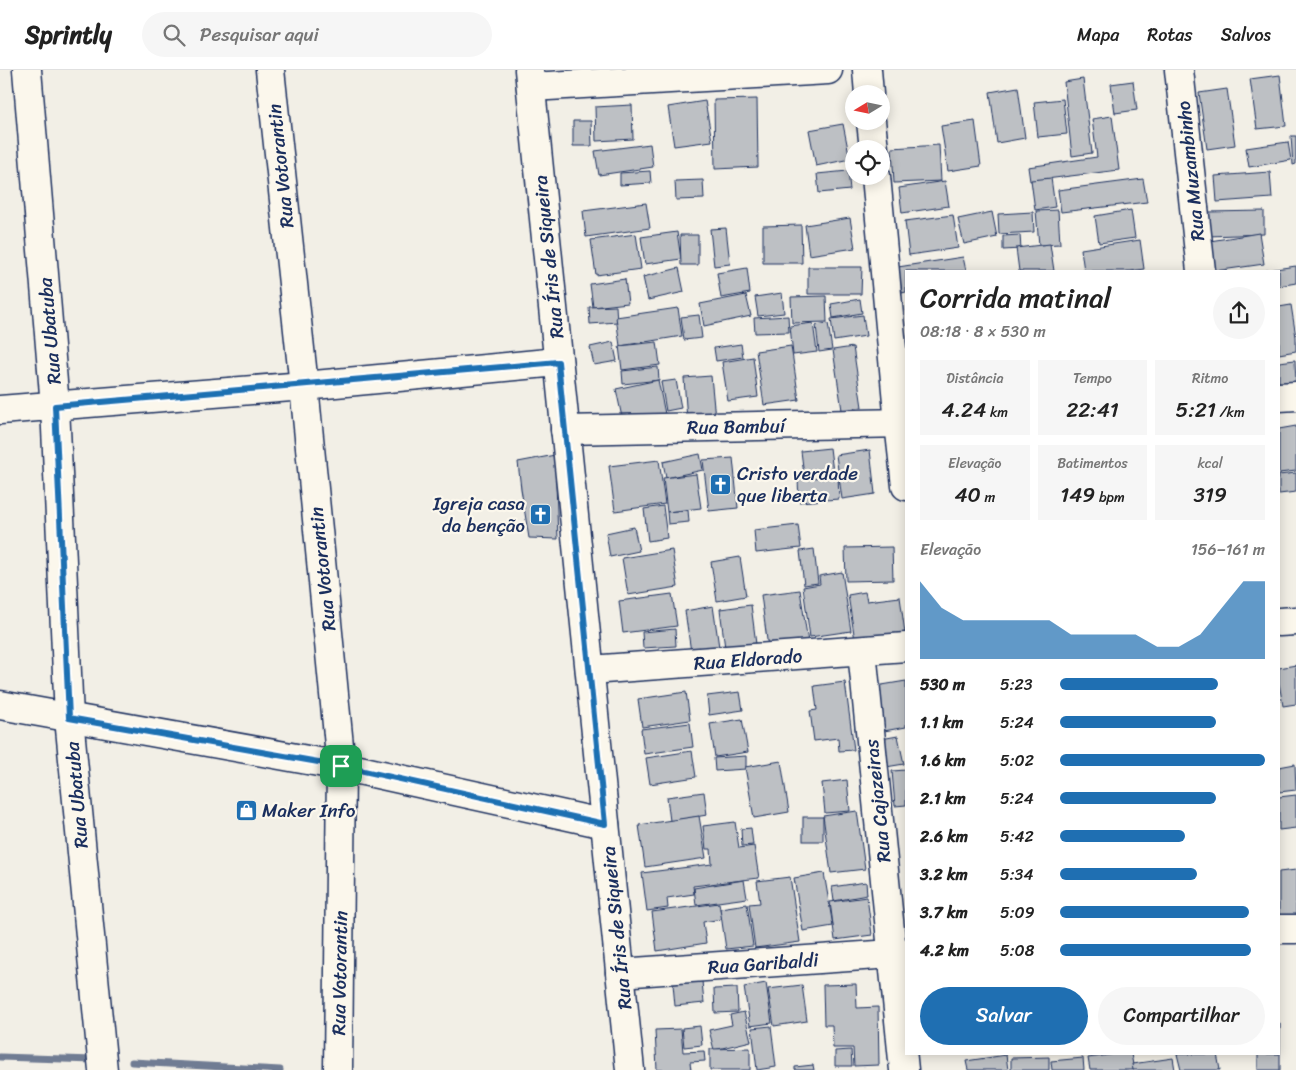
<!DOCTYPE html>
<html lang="pt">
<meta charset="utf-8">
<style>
body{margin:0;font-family:Sriracha,sans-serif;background:#f6f6f6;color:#222;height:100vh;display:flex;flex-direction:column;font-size:19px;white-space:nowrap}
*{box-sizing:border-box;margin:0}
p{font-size:16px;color:#767676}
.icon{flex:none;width:28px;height:28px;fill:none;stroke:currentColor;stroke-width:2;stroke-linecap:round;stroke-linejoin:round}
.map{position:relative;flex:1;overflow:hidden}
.drawer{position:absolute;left:905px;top:200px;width:375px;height:785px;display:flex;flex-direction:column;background:#fff;border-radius:0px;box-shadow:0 2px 12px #0003}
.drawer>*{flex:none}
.needle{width:32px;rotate:260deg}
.fabs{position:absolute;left:845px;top:15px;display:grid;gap:10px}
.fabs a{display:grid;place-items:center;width:45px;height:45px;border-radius:50%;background:#fff;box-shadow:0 2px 12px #0003;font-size:25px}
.pin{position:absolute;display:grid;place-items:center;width:42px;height:42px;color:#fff;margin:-21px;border-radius:10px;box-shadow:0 2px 8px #0006}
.round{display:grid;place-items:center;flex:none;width:52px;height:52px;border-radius:26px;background:#f6f6f6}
.head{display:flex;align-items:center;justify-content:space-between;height:85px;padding:0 15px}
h1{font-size:28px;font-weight:600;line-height:38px}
.figures{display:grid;grid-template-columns:repeat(3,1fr);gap:8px;height:85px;padding:5px 15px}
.figures div{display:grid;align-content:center;border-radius:0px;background:#f6f6f6;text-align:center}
.figures b{font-size:21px;font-weight:600}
.figures small{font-size:14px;font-weight:400}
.figures p{font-size:14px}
.chart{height:140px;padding:10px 15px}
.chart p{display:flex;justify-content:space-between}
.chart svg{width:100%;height:90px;margin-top:5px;fill:#1f6fb2;opacity:.7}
.button{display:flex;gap:10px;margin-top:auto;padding:10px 15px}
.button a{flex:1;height:58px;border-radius:30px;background:#1f6fb2;color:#fff;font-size:20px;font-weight:600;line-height:58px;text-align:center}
.button a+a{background:#f6f6f6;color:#222}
ul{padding:0 15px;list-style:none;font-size:16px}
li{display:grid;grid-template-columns:80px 60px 1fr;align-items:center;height:38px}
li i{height:12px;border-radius:6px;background:#1f6fb2}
header{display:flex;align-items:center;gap:30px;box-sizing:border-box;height:70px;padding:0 25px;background:#fff;border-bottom:1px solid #e0e0e0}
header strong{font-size:24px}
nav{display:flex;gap:28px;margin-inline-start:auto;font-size:18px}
.search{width:350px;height:45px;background:#f6f6f6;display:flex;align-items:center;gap:12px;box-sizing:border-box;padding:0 18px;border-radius:28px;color:#767676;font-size:19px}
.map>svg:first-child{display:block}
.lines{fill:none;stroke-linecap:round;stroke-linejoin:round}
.stream{stroke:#707b93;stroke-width:7}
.building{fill:#bdc0c4;stroke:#1b2f5e}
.street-casing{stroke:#1b2f5e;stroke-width:31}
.secondary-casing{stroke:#1b2f5e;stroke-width:31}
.street{stroke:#fbf7ec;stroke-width:28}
.secondary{stroke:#fbf7ec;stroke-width:28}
.route-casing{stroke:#fff;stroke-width:10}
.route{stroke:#1f6fb2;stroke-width:6}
.labels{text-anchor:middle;stroke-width:4.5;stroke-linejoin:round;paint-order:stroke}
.street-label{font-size:19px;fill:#1b2f5e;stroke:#fbf7ec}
.poi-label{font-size:19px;fill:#1b2f5e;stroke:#fbf7ec;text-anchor:start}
</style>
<header>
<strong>Sprintly</strong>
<div class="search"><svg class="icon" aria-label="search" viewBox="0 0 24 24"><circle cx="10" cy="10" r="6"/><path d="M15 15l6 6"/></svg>Pesquisar aqui</div>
<nav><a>Mapa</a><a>Rotas</a><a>Salvos</a></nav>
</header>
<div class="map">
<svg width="1296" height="1000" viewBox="0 0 1296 1000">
<rect width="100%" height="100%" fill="#f2efe6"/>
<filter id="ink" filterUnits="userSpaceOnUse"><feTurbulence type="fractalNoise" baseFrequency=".02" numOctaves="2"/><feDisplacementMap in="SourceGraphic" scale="10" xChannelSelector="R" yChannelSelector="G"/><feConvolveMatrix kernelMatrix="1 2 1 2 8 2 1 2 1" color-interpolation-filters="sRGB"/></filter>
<g filter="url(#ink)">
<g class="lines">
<g class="stream">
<path d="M0,987L94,990"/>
<path d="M132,992L280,1000"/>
</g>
</g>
<g class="building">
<path d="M1280,5L1286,56L1257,59L1250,9Z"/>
<path d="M1083,9L1092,83L1072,86L1064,12Z"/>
<path d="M1133,11L1137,40L1115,43L1111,14Z"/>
<path d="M1018,17L1025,68L997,73L990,22Z"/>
<path d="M1227,19L1235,75L1207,79L1199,23Z"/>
<path d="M757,29L758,97L715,99L714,30Z"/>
<path d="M1063,29L1067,64L1038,67L1034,32Z"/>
<path d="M705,31L712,71L674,76L668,37Z"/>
<path d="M632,35L633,69L596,71L595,37Z"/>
<path d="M1112,46L1119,100L1030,111L1028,97L1097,87L1092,49Z"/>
<path d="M573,51H591L592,76H573Z"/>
<path d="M975,51L981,96L948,101L941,56Z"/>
<path d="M843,54L850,89L816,96L809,60Z"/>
<path d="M1291,66H1296V94L1293,95Z"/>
<path d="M1288,72L1291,90L1249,97L1246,78Z"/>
<path d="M650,74L653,97L599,105L595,81Z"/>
<path d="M939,75L941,111L894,113L892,78Z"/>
<path d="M650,101L651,113L620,115V103Z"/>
<path d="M848,101L850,120L819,123L817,104Z"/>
<path d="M1270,102L1272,128L1217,132L1215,106Z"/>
<path d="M1051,108L1055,137L1035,140L1031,110Z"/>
<path d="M1143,109L1147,132L1061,142L1058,120Z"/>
<path d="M703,110L704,129L676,130L675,111Z"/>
<path d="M945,111L949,136L902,143L899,118Z"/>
<path d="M646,133L650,158L586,167L583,141Z"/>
<path d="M1058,140L1060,174L1039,175L1036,141Z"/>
<path d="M1131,140L1135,168L1099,173L1095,146Z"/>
<path d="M1264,141V164L1209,166L1208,142Z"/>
<path d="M992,142L997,167L964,174L958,149Z"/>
<path d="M1033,142L1034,162L999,164L998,144Z"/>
<path d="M953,145L958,178L909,185L905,151Z"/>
<path d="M850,148L855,178L809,185L805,155Z"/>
<path d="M801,155L802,193H763V156Z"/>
<path d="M726,158L730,194L714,196L710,159Z"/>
<path d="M677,162L681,189L645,194L641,167Z"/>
<path d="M1259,163L1264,194L1215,201L1210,171Z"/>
<path d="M636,164L641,199L596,205L591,170Z"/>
<path d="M680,165H698V195H681Z"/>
<path d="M1020,165L1021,179L1003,180V166Z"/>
<path d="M1140,170L1144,199L1130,201H1084L1081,179Z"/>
<path d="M1050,174L1054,201H1019L1016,178Z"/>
<path d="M963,187L966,201H906V222L902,223L898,197Z"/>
<path d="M1296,196V213L1279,216V201H1262Z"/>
<path d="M808,197H862L861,224H808Z"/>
<path d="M679,198L684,222L648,230L643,207Z"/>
<path d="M747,198L750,223L721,228L717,203Z"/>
<path d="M625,209L628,233L593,237L590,214Z"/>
<path d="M782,223L784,243L758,246L755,227Z"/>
<path d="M746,225L751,246L704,256L700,234Z"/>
<path d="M826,226L827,252L792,253L791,227Z"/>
<path d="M860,229L862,243L833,248L831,234Z"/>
<path d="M1291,235L1296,267V281L1279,284V237Z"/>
<path d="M616,236L617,252L590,254L589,237Z"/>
<path d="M678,238L682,266L620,276L616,247Z"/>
<path d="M699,245L702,268L684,270L681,247Z"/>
<path d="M863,245L866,266L834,271L831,249Z"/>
<path d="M788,246L789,262L755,263L754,248Z"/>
<path d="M813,253L817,282L793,285L790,256Z"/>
<path d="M828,253L832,280L819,282L816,255Z"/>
<path d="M613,272L617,291L594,295L590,277Z"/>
<path d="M657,272L660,295L622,300L619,276Z"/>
<path d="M741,274L743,287L716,291L714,278Z"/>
<path d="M791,276L799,330L764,335L756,281Z"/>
<path d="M853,277L862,337L842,340L833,280Z"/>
<path d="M753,287L758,327L728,331L722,292Z"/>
<path d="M1295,290L1296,313L1279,316V292Z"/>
<path d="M658,297L659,310L623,314L622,301Z"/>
<path d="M711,306L715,348L687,350L684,308Z"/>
<path d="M658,310L665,344L623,352L616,319Z"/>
<path d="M676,310L681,338L666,341L661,312Z"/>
<path d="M1296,356V401L1279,403V359Z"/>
<path d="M830,378L833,402L804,405L801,381Z"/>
<path d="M870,380L875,424L842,429L836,385Z"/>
<path d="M700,384L703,400L666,408L663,392Z"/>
<path d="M555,385L558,469L529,468L521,419L518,392Z"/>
<path d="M733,388L738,438L709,441L703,390Z"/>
<path d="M659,390L665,434L615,441L609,396Z"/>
<path d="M1296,403V422L1279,424V405Z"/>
<path d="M696,404L701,438L667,442L663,408Z"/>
<path d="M838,406L839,429L799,432L798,409Z"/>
<path d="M663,436L667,468L648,471L644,439Z"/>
<path d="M688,440L689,452L668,454L667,442Z"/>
<path d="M798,455L801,478L756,483L754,460Z"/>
<path d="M634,457L639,481L610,487L606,463Z"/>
<path d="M892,477L893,510L846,511L845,478Z"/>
<path d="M814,479L818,513L804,515L800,481Z"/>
<path d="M672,480L678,517L628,525L622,488Z"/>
<path d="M740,487L746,526L717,531L711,492Z"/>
<path d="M842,502L851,561L810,567L803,517L820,514L819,506Z"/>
<path d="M800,520L809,579L769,585L761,525Z"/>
<path d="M865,522L867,531L900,527L906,570L856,577L848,525Z"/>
<path d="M672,524L677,556L623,563L619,531Z"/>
<path d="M751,535L757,582L726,586L720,539Z"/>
<path d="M713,536L719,577L691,582L685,541Z"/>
<path d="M675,559L676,576L643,578L642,562Z"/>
<path d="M1296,595V634L1283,636L1279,613V598Z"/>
<path d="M906,611V657L884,661L876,616Z"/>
<path d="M845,612L854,680L839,681L838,668L814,671L810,641L817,640L814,616Z"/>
<path d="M686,622L690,650L642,657L638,629Z"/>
<path d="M740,622L743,640L709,645L707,626Z"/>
<path d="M742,649L748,682L715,687L710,654Z"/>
<path d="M690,653L693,677L644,684L641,659Z"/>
<path d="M898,666L904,694L886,697L881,669Z"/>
<path d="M692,681L696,707L650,714L646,688Z"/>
<path d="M746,686V699L715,701L714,688Z"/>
<path d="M781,691L789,742L754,748L745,697Z"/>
<path d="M1295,694L1296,720L1279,722V697Z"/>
<path d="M906,700V735L895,736L892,701Z"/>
<path d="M847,710L850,741L825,743L822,713Z"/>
<path d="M704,722L707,745L670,751L667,727Z"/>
<path d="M1296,725V758L1279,760V727Z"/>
<path d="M857,741L865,799L831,803L823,746Z"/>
<path d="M699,746L706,788L645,797L639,755Z"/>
<rect x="803" y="747" width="20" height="24"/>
<path d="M735,752L739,778L754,776L759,808L693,816L694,824L667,828L668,838L647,841L642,803L712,794L711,779H706L703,756Z"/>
<path d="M751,758L753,775L742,776L741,759Z"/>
<path d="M1296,800V846L1279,848V802Z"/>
<path d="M824,803L833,856L803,861L794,808Z"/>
<path d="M790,807L800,872L755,878L749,834L760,833L757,811Z"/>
<path d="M744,810L747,828L696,835L694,818Z"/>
<path d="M866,812L867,825L834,831L832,817Z"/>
<path d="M867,827L872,865L835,870L830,832Z"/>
<path d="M719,833L722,849L703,852L706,873L657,881L652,842Z"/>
<path d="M747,834L753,876L726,879L720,838Z"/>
<path d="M702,911L704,933L675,936L673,914Z"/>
<path d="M766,913L772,953L750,956L744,917Z"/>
<path d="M856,914L857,938L878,937L879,995L854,996L853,978H833L832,955H824L823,915Z"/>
<path d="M802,915L807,951L774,956L768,919Z"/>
<path d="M737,918L738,942L715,943L714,919Z"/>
<path d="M744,942L751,971L714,980L709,960L732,955L730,945Z"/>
<path d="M1279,953H1280V1000H1258V984H1279Z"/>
<path d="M700,956L702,975L684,977L682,958Z"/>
<path d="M771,956L776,997L757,1000L752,958Z"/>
<path d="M681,959L683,982L704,981L705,991L690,992L691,1000H657L655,960Z"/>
<path d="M750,978V1000H710V979Z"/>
<path d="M851,980L852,996H835V981Z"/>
<path d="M1116,984H1131L1134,1000H1090L1088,988Z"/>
<path d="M1177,984H1217L1220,1000H1181Z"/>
<path d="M1006,985L1008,1000H968L966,991Z"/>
<path d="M1049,987V1000H1011V988Z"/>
<path d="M1083,988L1084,1000H1052L1051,991Z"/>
<path d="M1173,988L1175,1000H1133L1132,994Z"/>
<path d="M813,995L814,1000H795V997Z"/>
</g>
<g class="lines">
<defs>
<g id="street">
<path d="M27,0L55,336L69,648L103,1000"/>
<path d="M270,0L304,316L341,696L338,1000"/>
<path d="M867,0L869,24"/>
<path d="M1179,0L1201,201"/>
<path d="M531,17L828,0"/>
<path d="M871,51L874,79"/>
<path d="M876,106L899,353L906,416"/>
<path d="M1279,327L1296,326"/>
<path d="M0,340L304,316L558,292"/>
<path d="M565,360L906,353"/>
<path d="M1279,552L1296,551"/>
<path d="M862,581L904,1000"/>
<path d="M590,600L906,577"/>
<path d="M0,635L341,696L605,754"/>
<path d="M1279,859H1296"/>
<path d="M620,903L906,883"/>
</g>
<path id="secondary" d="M529,0L630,1000"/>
</defs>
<use href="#street" class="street-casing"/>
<use href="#secondary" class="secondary-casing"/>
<use href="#street" class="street"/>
<use href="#secondary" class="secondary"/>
</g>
</g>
<g class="lines" filter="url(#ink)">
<defs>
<path id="route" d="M558,292L605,754L341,696L69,648L55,336Z"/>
</defs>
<use href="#route" class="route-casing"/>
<use href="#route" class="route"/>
</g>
<defs>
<symbol id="church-square" viewBox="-11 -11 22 22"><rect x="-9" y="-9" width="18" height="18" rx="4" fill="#1f6fb2" stroke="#fbf7ec"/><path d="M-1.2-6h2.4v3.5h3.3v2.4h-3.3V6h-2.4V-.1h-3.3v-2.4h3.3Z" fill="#fff"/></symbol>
<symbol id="shop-square" viewBox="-11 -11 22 22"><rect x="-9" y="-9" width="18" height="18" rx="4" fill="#1f6fb2" stroke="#fbf7ec"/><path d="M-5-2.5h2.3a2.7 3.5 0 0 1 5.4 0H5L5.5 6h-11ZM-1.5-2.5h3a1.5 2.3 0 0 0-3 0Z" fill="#fff"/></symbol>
</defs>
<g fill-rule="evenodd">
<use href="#church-square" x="708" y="402" width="25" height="25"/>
<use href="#church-square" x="528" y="432" width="25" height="25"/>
<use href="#shop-square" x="234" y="728" width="25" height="25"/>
</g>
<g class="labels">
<g class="street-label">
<text transform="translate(280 96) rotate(-96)" y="7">Rua Votorantin</text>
<text transform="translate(1190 101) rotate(-96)" y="7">Rua Muzambinho</text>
<text transform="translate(548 187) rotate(-96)" y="7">Rua Íris de Siqueira</text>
<text transform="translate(49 261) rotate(-95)" y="7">Rua Ubatuba</text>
<text transform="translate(736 356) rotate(-1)" y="7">Rua Bambuí</text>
<text transform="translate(322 499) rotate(-96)" y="7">Rua Votorantin</text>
<text transform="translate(748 589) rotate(-4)" y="7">Rua Eldorado</text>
<text transform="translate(76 725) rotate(-95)" y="7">Rua Ubatuba</text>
<text transform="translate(877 731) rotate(-96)" y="7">Rua Cajazeiras</text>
<text transform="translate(616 858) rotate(-96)" y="7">Rua Íris de Siqueira</text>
<text transform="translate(763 893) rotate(-4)" y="7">Rua Garibaldi</text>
<text transform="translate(339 903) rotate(-89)" y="7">Rua Votorantin</text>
</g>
<g class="poi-label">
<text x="737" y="410">Cristo verdade<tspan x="737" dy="22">que liberta</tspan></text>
<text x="525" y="440" text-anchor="end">Igreja casa<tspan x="525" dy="22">da benção</tspan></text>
<text x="262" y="747">Maker Info</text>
</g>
</g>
</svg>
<div class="fabs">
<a><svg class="needle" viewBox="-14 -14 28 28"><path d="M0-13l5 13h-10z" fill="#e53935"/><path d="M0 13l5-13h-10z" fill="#767676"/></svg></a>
<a><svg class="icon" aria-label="locate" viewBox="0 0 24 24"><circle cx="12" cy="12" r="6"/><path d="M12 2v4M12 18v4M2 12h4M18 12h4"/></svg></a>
</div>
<div class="pin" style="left:341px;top:696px;background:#1e9e55"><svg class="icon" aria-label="arrive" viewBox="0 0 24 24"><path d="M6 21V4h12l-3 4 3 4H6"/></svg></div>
<section class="drawer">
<div class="head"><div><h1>Corrida matinal</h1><p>08:18 · 8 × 530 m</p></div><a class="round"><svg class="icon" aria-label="share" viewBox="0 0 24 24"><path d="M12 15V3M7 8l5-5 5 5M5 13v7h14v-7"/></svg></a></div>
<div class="figures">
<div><p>Distância</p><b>4.24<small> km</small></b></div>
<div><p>Tempo</p><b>22:41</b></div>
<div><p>Ritmo</p><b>5:21<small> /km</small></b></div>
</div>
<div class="figures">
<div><p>Elevação</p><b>40<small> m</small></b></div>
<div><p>Batimentos</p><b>149<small> bpm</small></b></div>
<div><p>kcal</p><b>319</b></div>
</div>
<div class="chart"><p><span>Elevação</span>156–161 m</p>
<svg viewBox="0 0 160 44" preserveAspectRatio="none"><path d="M0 44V6L10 19L20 25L30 25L40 25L50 25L60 25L70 32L80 32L90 32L100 32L110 38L120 38L130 32L140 19L150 6L160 6V44z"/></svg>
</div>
<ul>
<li><b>530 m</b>5:23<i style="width:77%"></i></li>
<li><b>1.1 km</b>5:24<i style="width:76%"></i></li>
<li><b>1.6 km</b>5:02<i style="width:100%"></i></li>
<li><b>2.1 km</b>5:24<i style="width:76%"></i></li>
<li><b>2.6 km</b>5:42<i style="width:61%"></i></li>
<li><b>3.2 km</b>5:34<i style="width:67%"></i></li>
<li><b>3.7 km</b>5:09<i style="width:92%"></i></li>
<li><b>4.2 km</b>5:08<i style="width:93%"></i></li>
</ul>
<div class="button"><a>Salvar</a><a>Compartilhar</a></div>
</section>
</div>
